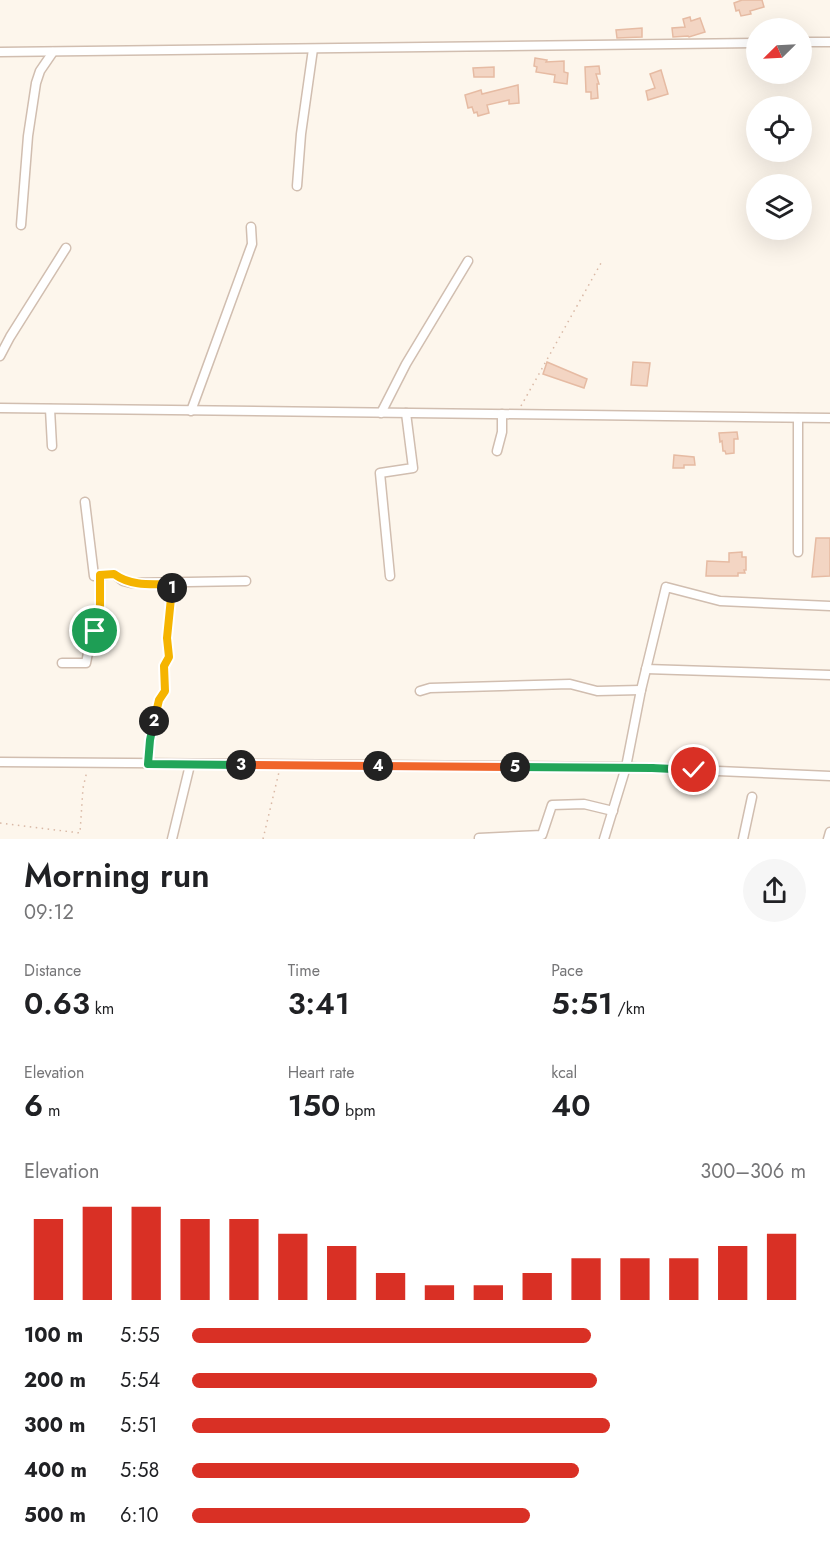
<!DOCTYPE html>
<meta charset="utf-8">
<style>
body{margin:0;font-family:Jost,sans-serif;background:#f6f6f6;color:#202124;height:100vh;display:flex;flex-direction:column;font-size:22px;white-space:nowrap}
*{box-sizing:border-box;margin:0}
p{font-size:20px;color:#757577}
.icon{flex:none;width:33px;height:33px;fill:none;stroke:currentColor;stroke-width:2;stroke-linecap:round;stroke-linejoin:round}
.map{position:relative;height:839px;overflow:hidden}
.side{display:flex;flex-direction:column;background:#fff;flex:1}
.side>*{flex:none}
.needle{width:39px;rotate:246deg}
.buttons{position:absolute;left:746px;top:18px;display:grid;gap:12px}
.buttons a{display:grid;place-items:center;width:66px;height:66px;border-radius:50%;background:#fff;box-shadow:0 6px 24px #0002;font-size:30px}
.pin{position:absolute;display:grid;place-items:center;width:51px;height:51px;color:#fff;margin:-26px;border:3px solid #fff;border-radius:50%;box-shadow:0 2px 6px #0007}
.km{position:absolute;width:30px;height:30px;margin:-15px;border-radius:50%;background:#222;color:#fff;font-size:16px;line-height:30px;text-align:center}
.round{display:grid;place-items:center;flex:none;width:63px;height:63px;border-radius:32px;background:#f6f6f6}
.overview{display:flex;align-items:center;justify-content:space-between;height:102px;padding:0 24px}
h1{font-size:33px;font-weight:600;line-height:45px}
.figures{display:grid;grid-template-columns:repeat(3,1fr);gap:9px;height:102px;padding:6px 24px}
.figures div{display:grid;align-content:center}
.figures b{font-size:30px;font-weight:600}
.figures small{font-size:16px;font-weight:400}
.figures p{font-size:16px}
.chart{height:168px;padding:12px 24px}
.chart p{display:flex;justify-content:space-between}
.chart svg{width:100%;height:108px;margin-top:6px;stroke:#d93025;stroke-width:6}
ul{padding:0 24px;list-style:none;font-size:20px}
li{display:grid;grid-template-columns:96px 72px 1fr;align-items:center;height:45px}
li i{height:15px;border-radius:8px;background:#d93025}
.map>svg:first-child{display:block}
.building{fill:#f3d5c3;stroke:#e6bba3;stroke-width:1.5}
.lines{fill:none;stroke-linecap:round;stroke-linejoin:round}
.minor-casing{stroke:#d1beb0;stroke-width:11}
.path{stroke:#d9b8a5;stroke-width:1.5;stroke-dasharray:1.5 4.5;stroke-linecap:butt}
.minor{stroke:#fff;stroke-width:8}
.split-1-casing{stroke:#fff;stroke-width:12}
.split-2-casing{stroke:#fff;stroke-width:12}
.split-3-casing{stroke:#fff;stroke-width:12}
.split-4-casing{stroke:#fff;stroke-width:12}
.split-5-casing{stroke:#fff;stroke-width:12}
.split-6-casing{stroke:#fff;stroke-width:12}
.split-7-casing{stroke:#fff;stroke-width:12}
.split-1{stroke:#f5b400;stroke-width:8}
.split-2{stroke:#f5b400;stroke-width:8}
.split-3{stroke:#22a559;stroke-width:8}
.split-4{stroke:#f0652b;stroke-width:8}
.split-5{stroke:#f0652b;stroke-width:8}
.split-6{stroke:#22a559;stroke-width:8}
.split-7{stroke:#22a559;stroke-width:8}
</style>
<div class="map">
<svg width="830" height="839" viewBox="0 0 830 839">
<rect width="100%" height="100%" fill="#fdf6ec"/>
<g class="building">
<path d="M742,0H762L764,7L750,11L751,14L741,16L739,10L736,11L734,3Z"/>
<path d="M690,17L691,21L700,18L705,32L689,37L688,36L673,37L672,28L685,27L683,19Z"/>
<path d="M642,28V37L617,38L616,30Z"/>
<path d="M535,58L547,60L546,62L564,61V72L568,73L567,84L554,82L555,75L536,72L537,67L534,66Z"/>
<path d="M599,66L600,74H596L599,84H597L598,98L591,99V92H586L585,67Z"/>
<path d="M494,67V77H474L473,68Z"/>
<path d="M661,70L668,94L648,100L646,91L655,88L650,74Z"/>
<path d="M518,85L519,103L509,104V100L487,105L489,113L478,116L477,112L474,113L472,107L468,108L465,95L481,90L482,94Z"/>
<path d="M547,362L587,379L584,388L543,374Z"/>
<path d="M633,362L650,363L647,386L631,385Z"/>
<path d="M737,432L738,439H734V453L726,454L725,451H723L722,441L720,442L719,433Z"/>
<path d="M674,455L694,457L695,465H684V468H673Z"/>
<path d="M816,538H830V576L812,577Z"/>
<path d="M742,552V557H746V570H744L745,573H738V576H706L707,561L729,562V553Z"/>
</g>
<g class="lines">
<defs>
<g id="minor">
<path d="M801,42H830"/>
<path d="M0,52L756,43"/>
<path d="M297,186L301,134L313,49"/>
<path d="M21,225L28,136L36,83L40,71L53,52"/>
<path d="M0,356L10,337L66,248"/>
<path d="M0,408L830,418"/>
<path d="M50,409L52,446"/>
<path d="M191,411L252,244L251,227"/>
<path d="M381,413L406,364L468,261"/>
<path d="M497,451L502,432V414"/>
<path d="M85,502L94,576L114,574L123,581L131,583L246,581"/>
<path d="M798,552V418"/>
<path d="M390,576L380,473L413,468L406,413"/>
<path d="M62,663H86L90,643L102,618L100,609V575"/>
<path d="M646,669L830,675"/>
<path d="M420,691L430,688L570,684L597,691L641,690"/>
<path d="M0,762L626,767L830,776"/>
<path d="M479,838L542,835L552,805L584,804L613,811"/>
<path d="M172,839L190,765"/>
<path d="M604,839L626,767L641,690L666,587L720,601L830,606"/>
<path d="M743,839L752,797"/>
<path d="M828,839L830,832"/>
</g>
</defs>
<use href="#minor" class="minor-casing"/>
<g class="path">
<path d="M521,406L601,263"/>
<path d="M149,755L150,740L159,700L165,691L164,666L169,657L167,638L172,590"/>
<path d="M0,823L80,833L83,788L87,771"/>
<path d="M263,839L279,772"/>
</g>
<use href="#minor" class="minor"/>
</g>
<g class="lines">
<defs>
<path id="split-1" d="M95,631L102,618L100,609V575L114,574C132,587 152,584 173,584L172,588"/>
<path id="split-2" d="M154,721L159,700L165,691L164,666L169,657L167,638L172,588"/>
<path id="split-3" d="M154,721L150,740L148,764L241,765"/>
<path id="split-4" d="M241,765L378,766"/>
<path id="split-5" d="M378,766L515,767"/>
<path id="split-6" d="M515,767L652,768"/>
<path id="split-7" d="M652,768L694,770"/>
</defs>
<use href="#split-1" class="split-1-casing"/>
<use href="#split-2" class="split-2-casing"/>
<use href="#split-3" class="split-3-casing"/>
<use href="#split-4" class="split-4-casing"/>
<use href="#split-5" class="split-5-casing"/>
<use href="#split-6" class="split-6-casing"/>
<use href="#split-7" class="split-7-casing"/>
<use href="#split-1" class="split-1"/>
<use href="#split-2" class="split-2"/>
<use href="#split-3" class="split-3"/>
<use href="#split-4" class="split-4"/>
<use href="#split-5" class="split-5"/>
<use href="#split-6" class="split-6"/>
<use href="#split-7" class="split-7"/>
</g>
</svg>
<div class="buttons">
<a><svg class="needle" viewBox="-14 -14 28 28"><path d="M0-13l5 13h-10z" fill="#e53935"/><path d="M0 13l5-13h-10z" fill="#757577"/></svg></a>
<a><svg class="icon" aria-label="locate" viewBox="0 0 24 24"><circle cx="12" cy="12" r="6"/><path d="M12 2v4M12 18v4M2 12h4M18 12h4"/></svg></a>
<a><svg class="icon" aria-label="layers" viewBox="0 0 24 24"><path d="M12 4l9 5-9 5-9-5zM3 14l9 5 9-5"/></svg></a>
</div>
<div class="pin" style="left:95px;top:631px;background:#1e9e55"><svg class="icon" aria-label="arrive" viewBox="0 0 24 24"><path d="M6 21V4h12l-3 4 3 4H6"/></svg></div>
<div class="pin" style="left:694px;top:770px;background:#d93025"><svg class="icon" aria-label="check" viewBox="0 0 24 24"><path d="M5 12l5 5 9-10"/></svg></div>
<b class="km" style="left:172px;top:588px">1</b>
<b class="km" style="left:154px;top:721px">2</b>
<b class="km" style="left:241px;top:765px">3</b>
<b class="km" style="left:378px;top:766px">4</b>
<b class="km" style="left:515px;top:767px">5</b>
</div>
<section class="side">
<div class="overview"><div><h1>Morning run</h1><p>09:12</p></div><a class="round"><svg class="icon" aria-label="share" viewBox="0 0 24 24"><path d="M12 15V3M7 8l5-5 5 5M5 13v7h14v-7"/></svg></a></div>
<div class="figures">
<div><p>Distance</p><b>0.63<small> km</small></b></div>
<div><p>Time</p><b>3:41</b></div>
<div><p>Pace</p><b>5:51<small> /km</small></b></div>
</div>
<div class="figures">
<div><p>Elevation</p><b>6<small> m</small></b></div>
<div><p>Heart rate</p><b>150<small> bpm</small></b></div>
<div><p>kcal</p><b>40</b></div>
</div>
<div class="chart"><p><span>Elevation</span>300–306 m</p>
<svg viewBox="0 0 160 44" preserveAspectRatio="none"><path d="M5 44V11M15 44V6M25 44V6M35 44V11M45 44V11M55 44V17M65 44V22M75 44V33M85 44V38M95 44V38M105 44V33M115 44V27M125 44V27M135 44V27M145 44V22M155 44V17"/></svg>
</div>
<ul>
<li><b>100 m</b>5:55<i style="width:65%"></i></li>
<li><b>200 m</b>5:54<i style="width:66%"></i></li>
<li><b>300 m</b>5:51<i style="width:68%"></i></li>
<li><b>400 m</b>5:58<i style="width:63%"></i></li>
<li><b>500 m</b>6:10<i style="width:55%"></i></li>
</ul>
</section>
